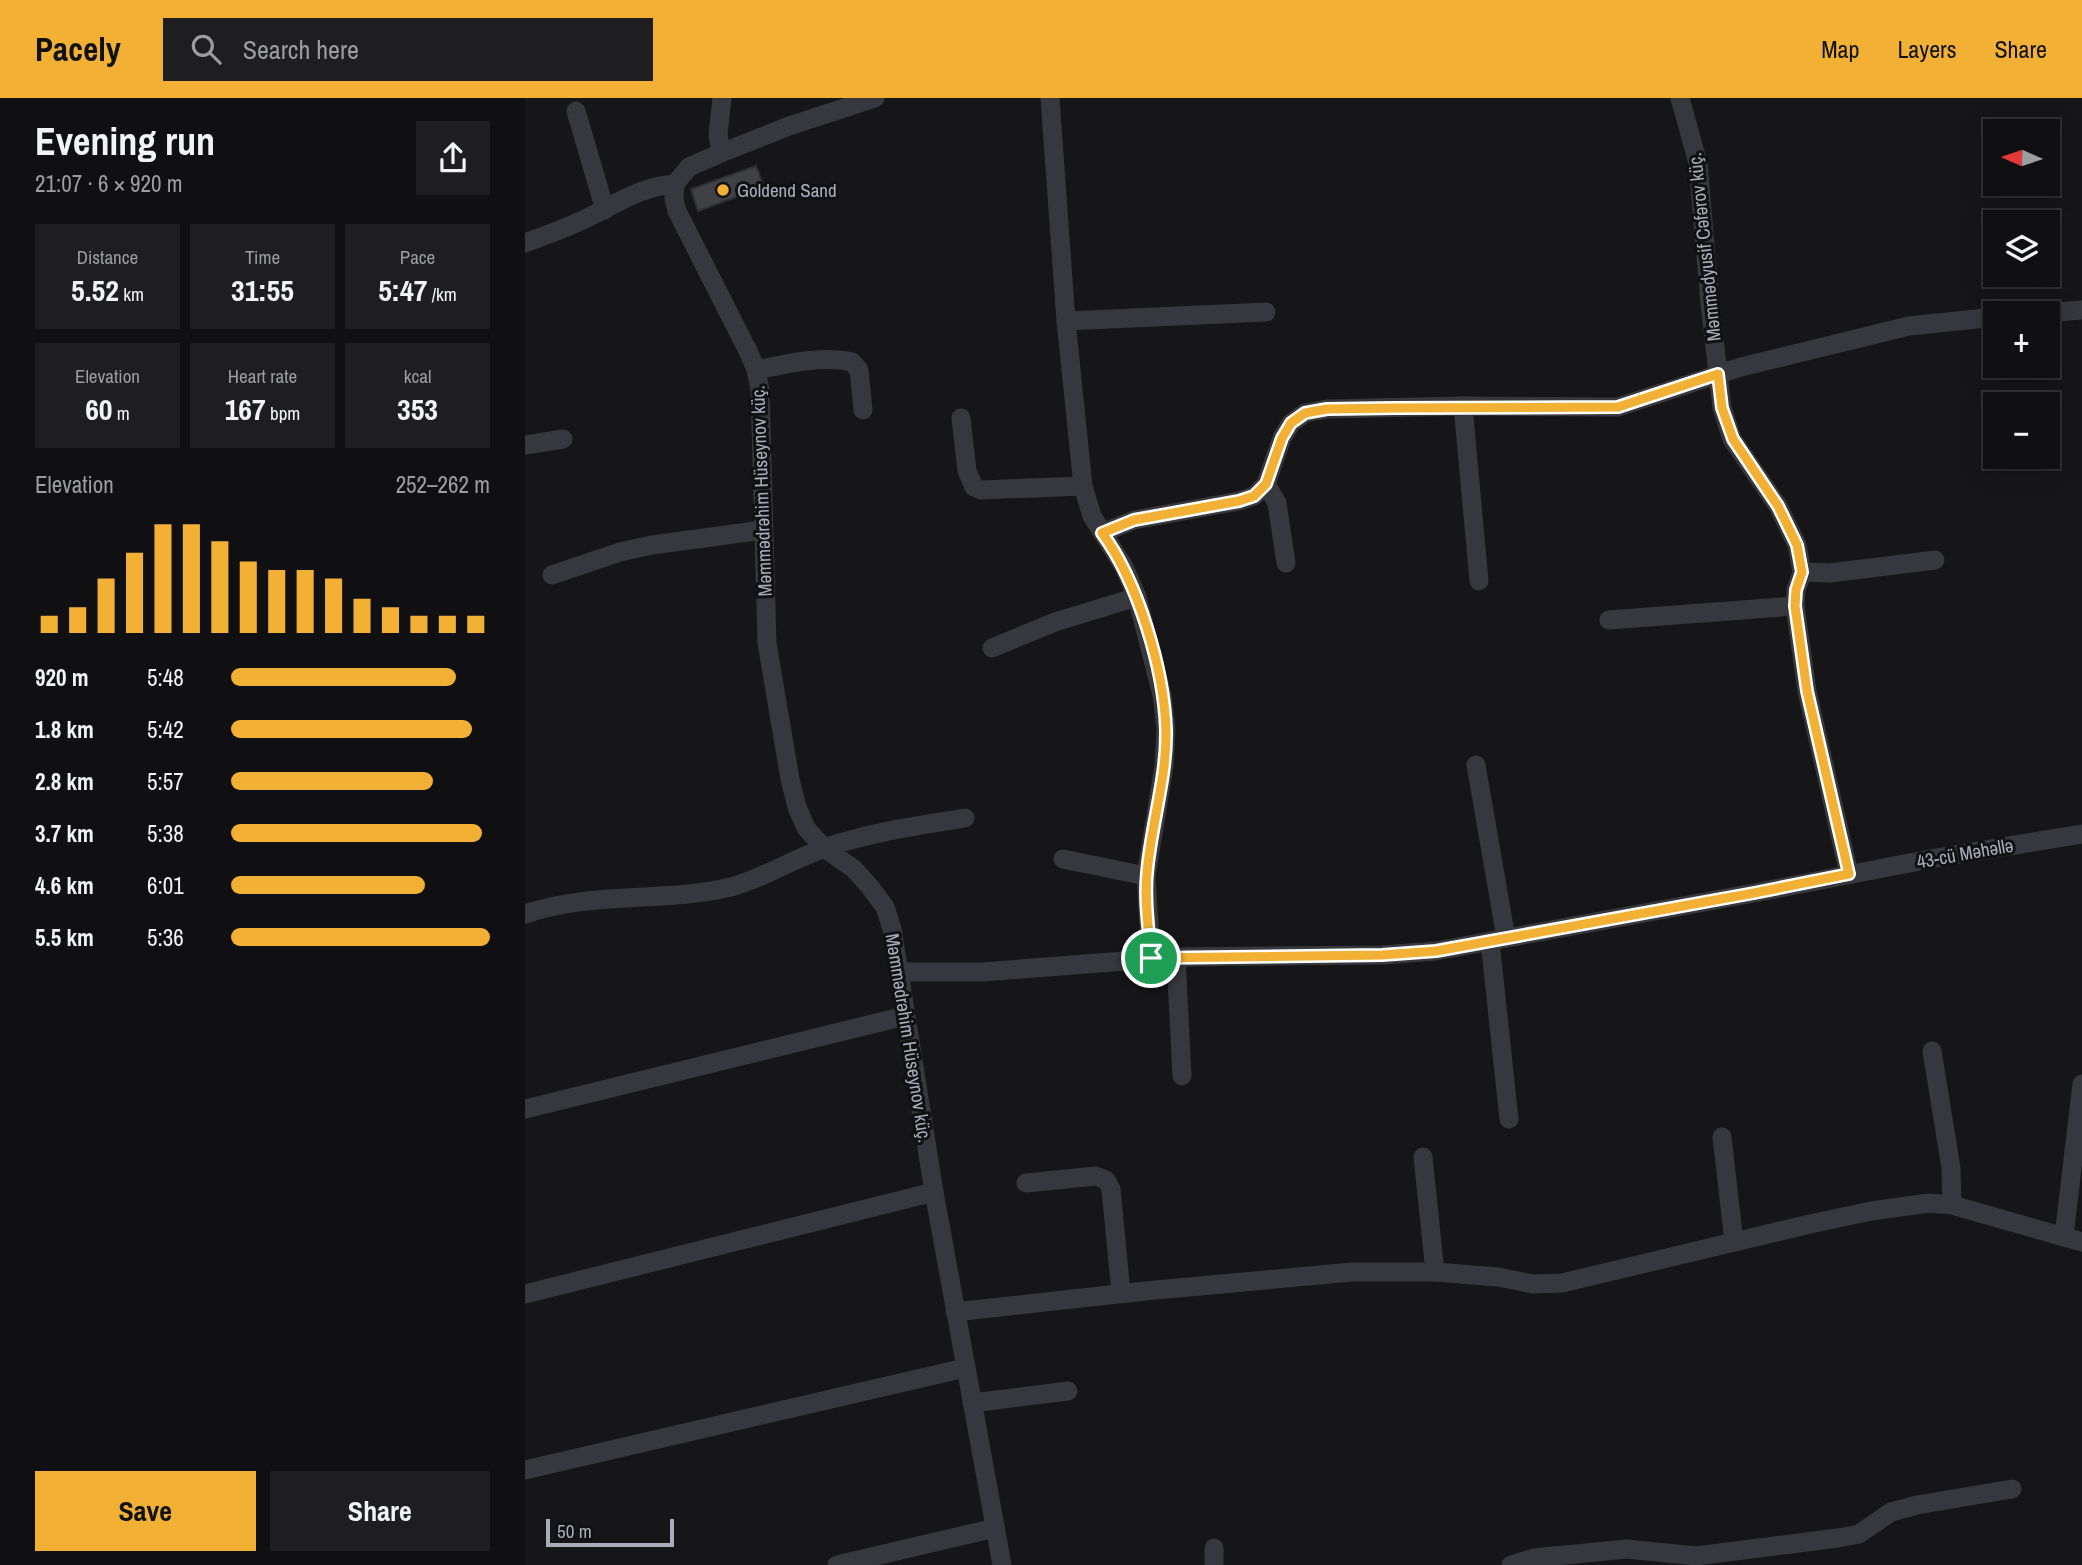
<!DOCTYPE html>
<meta charset="utf-8">
<style>
body{margin:0;font-family:"Archivo Narrow",sans-serif;background:#1e1e20;color:#f1f3f6;height:100vh;display:flex;flex-direction:column;font-size:26px;white-space:nowrap}
*{box-sizing:border-box;margin:0}
p{font-size:23px;color:#9c9d9f}
.icon{flex:none;width:38px;height:38px;fill:none;stroke:currentColor;stroke-width:2;stroke-linecap:round;stroke-linejoin:round}
.map{position:relative;flex:1;overflow:hidden}
.side{display:flex;flex-direction:column;background:#101012;width:525px}
.side>*{flex:none}
.needle{width:46px;rotate:273deg}
.tools{position:absolute;left:1458px;top:21px;display:grid;gap:14px}
.tools a{display:grid;place-items:center;width:77px;height:77px;border-radius:0px;background:#101012;box-shadow:0 4px 18px #0003,0 0 0 2px #303032;font-size:35px}
.scale{position:absolute;left:21px;bottom:18px;width:128px;box-sizing:border-box;padding-left:7px;border:4px solid #a8adb8;border-top:0;font-size:19px;line-height:24px;white-space:nowrap;color:#a8adb8;-webkit-text-stroke:5px #111113;paint-order:stroke}
.pin{position:absolute;display:grid;place-items:center;width:60px;height:60px;color:#fff;margin:-30px;border:4px solid #fff;border-radius:50%;box-shadow:0 2px 7px #0007}
.round{display:grid;place-items:center;flex:none;width:74px;height:74px;border-radius:0px;background:#1e1e20}
.headline{display:flex;align-items:center;justify-content:space-between;height:119px;padding:0 35px}
h1{font-size:38px;font-weight:700;line-height:52px}
.figures{display:grid;grid-template-columns:repeat(3,1fr);gap:10px;height:119px;padding:7px 35px}
.figures div{display:grid;align-content:center;border-radius:0px;background:#1e1e20;text-align:center}
.figures b{font-size:30px;font-weight:700}
.figures small{font-size:19px;font-weight:400}
.figures p{font-size:19px}
.chart{height:196px;padding:14px 35px}
.chart p{display:flex;justify-content:space-between}
.chart svg{width:100%;height:126px;margin-top:7px;stroke:#f2b134;stroke-width:6}
.button{display:flex;gap:14px;margin-top:auto;padding:14px 35px}
.button a{flex:1;height:80px;border-radius:0px;background:#f2b134;color:#111;font-size:28px;font-weight:700;line-height:80px;text-align:center}
.button a+a{background:#1e1e20;color:#f1f3f6}
ul{padding:0 35px;list-style:none;font-size:23px}
li{display:grid;grid-template-columns:112px 84px 1fr;align-items:center;height:52px}
li i{height:18px;border-radius:9px;background:#f2b134}
header{display:flex;align-items:center;gap:42px;box-sizing:border-box;height:98px;padding:0 35px;background:#f2b134;color:#111}
header strong{font-size:33px}
nav{display:flex;gap:38px;margin-inline-start:auto;font-size:24px}
.search{width:490px;height:63px;background:#1e1e20;display:flex;align-items:center;gap:18px;box-sizing:border-box;padding:0 24px;border-radius:0px;color:#9c9d9f;font-size:26px}
main{display:flex;flex:1;min-height:0}
.map>svg:first-child{display:block}
.building{fill:#404145;stroke:#303034;stroke-width:2}
.lines{fill:none;stroke-linecap:round;stroke-linejoin:round}
.minor{stroke:#37383d;stroke-width:19}
.route-casing{stroke:#fff;stroke-width:14}
.route{stroke:#f2b134;stroke-width:9}
.poi-dot{fill:#f2b134;stroke:#111113;stroke-width:2.5}
.labels{text-anchor:middle;stroke-width:6;stroke-linejoin:round;paint-order:stroke}
.poi-label{font-size:19px;fill:#a8adb8;stroke:#111113;text-anchor:start}
.street-label{font-size:19px;fill:#a8adb8;stroke:#111113}
</style>
<header>
<strong>Pacely</strong>
<div class="search"><svg class="icon" aria-label="search" viewBox="0 0 24 24"><circle cx="10" cy="10" r="6"/><path d="M15 15l6 6"/></svg>Search here</div>
<nav><a>Map</a><a>Layers</a><a>Share</a></nav>
</header>
<main>
<section class="side">
<div class="headline"><div><h1>Evening run</h1><p>21:07 · 6 × 920 m</p></div><a class="round"><svg class="icon" aria-label="share" viewBox="0 0 24 24"><path d="M12 15V3M7 8l5-5 5 5M5 13v7h14v-7"/></svg></a></div>
<div class="figures">
<div><p>Distance</p><b>5.52<small> km</small></b></div>
<div><p>Time</p><b>31:55</b></div>
<div><p>Pace</p><b>5:47<small> /km</small></b></div>
</div>
<div class="figures">
<div><p>Elevation</p><b>60<small> m</small></b></div>
<div><p>Heart rate</p><b>167<small> bpm</small></b></div>
<div><p>kcal</p><b>353</b></div>
</div>
<div class="chart"><p><span>Elevation</span>252–262 m</p>
<svg viewBox="0 0 160 44" preserveAspectRatio="none"><path d="M5 44V38M15 44V35M25 44V25M35 44V16M45 44V6M55 44V6M65 44V12M75 44V19M85 44V22M95 44V22M105 44V25M115 44V32M125 44V35M135 44V38M145 44V38M155 44V38"/></svg>
</div>
<ul>
<li><b>920 m</b>5:48<i style="width:87%"></i></li>
<li><b>1.8 km</b>5:42<i style="width:93%"></i></li>
<li><b>2.8 km</b>5:57<i style="width:78%"></i></li>
<li><b>3.7 km</b>5:38<i style="width:97%"></i></li>
<li><b>4.6 km</b>6:01<i style="width:75%"></i></li>
<li><b>5.5 km</b>5:36<i style="width:100%"></i></li>
</ul>
<div class="button"><a>Save</a><a>Share</a></div>
</section>
<div class="map">
<svg width="1557" height="1467" viewBox="0 0 1557 1467">
<rect width="100%" height="100%" fill="#161618"/>
<path class="building" d="M231,68L239,89L173,113L166,91Z"/>
<g class="lines">
<g class="minor">
<path d="M350,0L264,28L196,55L164,69L150,86L149,101L152,113L224,255L231,272L235,292L242,545L265,681L272,709L281,730L299,750L329,771L345,789L360,809L367,831L409,1094L477,1467"/>
<path d="M525,0L541,223L558,388L567,418L599,469L612,499L637,597L641,631L639,668L621,778L626,860"/>
<path d="M1155,0L1173,65L1185,206L1197,310L1207,341L1253,408L1272,447L1277,474L1271,492L1270,508L1282,593L1324,776"/>
<path d="M51,13L80,112"/>
<path d="M196,55L193,37L197,0"/>
<path d="M0,145C21,137 42,130 62,120C91,106 117,88 150,86"/>
<path d="M1522,215L1557,212"/>
<path d="M541,223L741,214"/>
<path d="M231,272C261,266 297,257 327,264L334,272L338,312"/>
<path d="M938,308L954,483"/>
<path d="M436,320L442,373L449,389L456,392L558,388"/>
<path d="M0,347L38,341"/>
<path d="M741,386L752,405L761,465"/>
<path d="M577,435L609,422L714,403L729,398L741,386L757,340L766,325L780,315L802,311L938,308L1093,309L1216,269L1384,228L1470,219"/>
<path d="M1277,474L1305,475L1410,462"/>
<path d="M27,477L95,454L127,447L238,432"/>
<path d="M1084,522L1270,508"/>
<path d="M467,550L530,524L612,499"/>
<path d="M951,667L981,840"/>
<path d="M538,761L621,778"/>
<path d="M0,816C67,793 138,805 206,789C239,780 268,761 300,750C345,734 393,728 440,720"/>
<path d="M965,843L984,1021"/>
<path d="M651,859L657,978"/>
<path d="M374,874H457L651,859L857,857L911,853L1229,795L1405,761L1557,736"/>
<path d="M1407,953L1426,1070L1427,1107"/>
<path d="M0,1011L380,918"/>
<path d="M1197,1039L1209,1144"/>
<path d="M898,1059L910,1174"/>
<path d="M501,1085L571,1078L581,1082L586,1091L596,1195"/>
<path d="M1539,1138L1557,986"/>
<path d="M0,1196L409,1094"/>
<path d="M430,1214L620,1193L827,1174H910L973,1179L1008,1186L1037,1185L1285,1126L1346,1113L1404,1105L1427,1107L1557,1144"/>
<path d="M447,1305L543,1293"/>
<path d="M0,1372L440,1270"/>
<path d="M689,1450V1467"/>
<path d="M312,1467L470,1430"/>
<path d="M986,1467L1009,1460L1102,1451L1171,1458L1313,1440L1334,1436L1366,1414L1392,1407L1487,1391"/>
</g>
</g>
<g class="lines">
<defs>
<path id="route" d="M1193,276L1197,310L1208,341L1253,408L1272,447L1277,474L1271,492L1270,508L1282,593L1324,776L1229,795L911,853L857,857L626,860C624,832 619,803 622,775C626,727 642,680 641,632C639,571 613,484 577,435L609,422L714,403L729,398L741,386L757,340L766,325L780,315L802,311L870,310L1093,309Z"/>
</defs>
<use href="#route" class="route-casing"/>
<use href="#route" class="route"/>
</g>
<circle class="poi-dot" cx="198" cy="92" r="7"/>
<g class="labels">
<g class="poi-label">
<text x="212" y="99">Goldend Sand</text>
</g>
<g class="street-label">
<text transform="translate(1179 149) rotate(-96)" y="7">Məmmədyusif Cəfərov küç.</text>
<text transform="translate(236 393) rotate(-92)" y="7">Məmmədrəhim Hüseynov küç.</text>
<text transform="translate(1440 755) rotate(-10)" y="7">43-cü Məhəllə</text>
<text transform="translate(384 940) rotate(81)" y="7">Məmmədrəhim Hüseynov küç.</text>
</g>
</g>
</svg>
<div class="tools">
<a><svg class="needle" viewBox="-14 -14 28 28"><path d="M0-13l5 13h-10z" fill="#e53935"/><path d="M0 13l5-13h-10z" fill="#9c9d9f"/></svg></a>
<a><svg class="icon" aria-label="layers" viewBox="0 0 24 24"><path d="M12 4l9 5-9 5-9-5zM3 14l9 5 9-5"/></svg></a>
<a>+</a>
<a>−</a>
</div>
<div class="scale">50 m</div>
<div class="pin" style="left:626px;top:860px;background:#1e9e55"><svg class="icon" aria-label="arrive" viewBox="0 0 24 24"><path d="M6 21V4h12l-3 4 3 4H6"/></svg></div>
</div>
</main>
